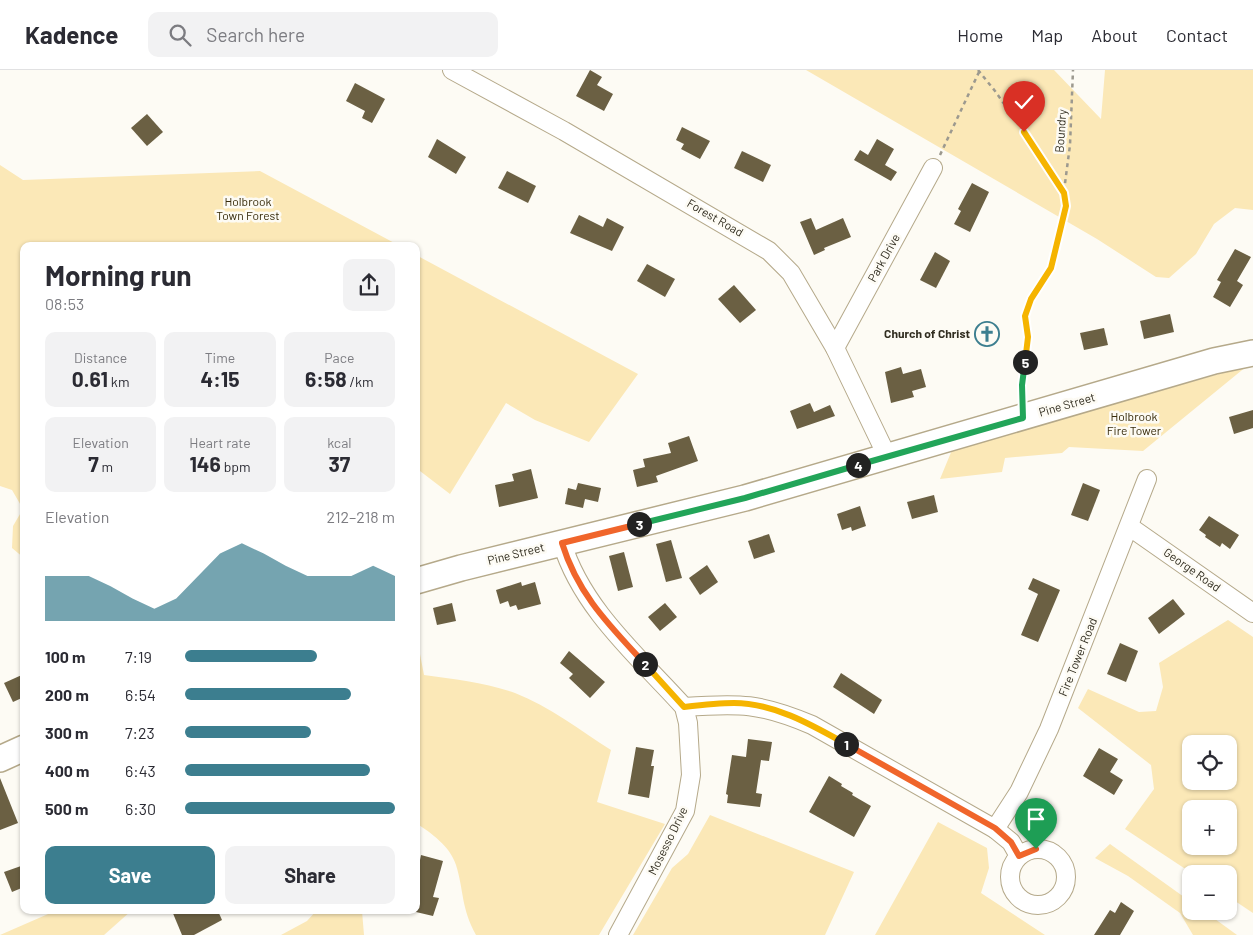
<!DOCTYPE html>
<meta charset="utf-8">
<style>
body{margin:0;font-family:Barlow,sans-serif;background:#f2f2f3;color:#2b2b33;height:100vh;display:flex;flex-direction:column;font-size:19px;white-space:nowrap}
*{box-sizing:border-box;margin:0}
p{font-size:16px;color:#7c7c81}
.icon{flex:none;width:28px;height:28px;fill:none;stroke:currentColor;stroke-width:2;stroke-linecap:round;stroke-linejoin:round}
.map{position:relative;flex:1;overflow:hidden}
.drawer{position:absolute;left:20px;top:172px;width:400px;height:672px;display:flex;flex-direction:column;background:#fff;border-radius:10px;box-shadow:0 1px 4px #0004}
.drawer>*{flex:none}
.tools{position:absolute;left:1182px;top:665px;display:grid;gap:10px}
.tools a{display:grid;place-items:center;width:55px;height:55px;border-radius:10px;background:#fff;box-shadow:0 1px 4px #0004;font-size:25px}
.pin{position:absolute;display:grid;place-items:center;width:42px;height:42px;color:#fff;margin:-51px -21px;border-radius:50% 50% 50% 0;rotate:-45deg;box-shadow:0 0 5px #0007}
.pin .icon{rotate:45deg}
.km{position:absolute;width:25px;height:25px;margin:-12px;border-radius:50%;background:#222;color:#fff;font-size:14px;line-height:25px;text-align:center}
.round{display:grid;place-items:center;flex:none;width:52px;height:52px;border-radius:10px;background:#f2f2f3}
.head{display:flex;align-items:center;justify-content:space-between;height:85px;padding:0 25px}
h1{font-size:28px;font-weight:700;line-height:38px}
.figures{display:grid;grid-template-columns:repeat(3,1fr);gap:8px;height:85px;padding:5px 25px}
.figures div{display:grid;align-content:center;border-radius:10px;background:#f2f2f3;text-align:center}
.figures b{font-size:21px;font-weight:700}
.figures small{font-size:14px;font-weight:400}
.figures p{font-size:14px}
.chart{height:140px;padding:10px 25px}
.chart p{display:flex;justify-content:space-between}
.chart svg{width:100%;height:90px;margin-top:5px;fill:#3c7e8f;opacity:.7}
.cta{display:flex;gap:10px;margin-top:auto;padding:10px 25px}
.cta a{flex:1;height:58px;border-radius:10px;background:#3c7e8f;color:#fff;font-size:20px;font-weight:700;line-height:58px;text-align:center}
.cta a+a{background:#f2f2f3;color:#2b2b33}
ul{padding:0 25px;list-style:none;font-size:16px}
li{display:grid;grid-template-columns:80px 60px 1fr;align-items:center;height:38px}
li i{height:12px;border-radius:6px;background:#3c7e8f}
header{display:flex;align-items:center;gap:30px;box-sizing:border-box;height:70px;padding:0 25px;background:#fff;border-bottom:1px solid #e1e1e2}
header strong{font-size:24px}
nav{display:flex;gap:28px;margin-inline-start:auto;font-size:18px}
.search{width:350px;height:45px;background:#f2f2f3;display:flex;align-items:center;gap:12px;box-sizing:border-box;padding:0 18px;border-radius:10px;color:#7c7c81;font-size:19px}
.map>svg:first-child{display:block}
.green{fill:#fbe8b7;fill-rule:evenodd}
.building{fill:#6b6043}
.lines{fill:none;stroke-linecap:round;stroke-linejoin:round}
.street-casing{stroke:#b5a98a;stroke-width:20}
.secondary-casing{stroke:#b5a98a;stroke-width:28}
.path{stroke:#9c998f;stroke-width:2.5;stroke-dasharray:4 4;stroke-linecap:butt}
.street{stroke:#fff;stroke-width:18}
.secondary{stroke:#fff;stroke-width:25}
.split-1-casing{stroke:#fff;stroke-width:10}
.split-2-casing{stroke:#fff;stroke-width:10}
.split-3-casing{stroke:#fff;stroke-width:10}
.split-4-casing{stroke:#fff;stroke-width:10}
.split-5-casing{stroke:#fff;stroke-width:10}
.split-6-casing{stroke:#fff;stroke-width:10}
.split-1{stroke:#f0652b;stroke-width:6}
.split-2{stroke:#f5b400;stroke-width:6}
.split-3{stroke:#f0652b;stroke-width:6}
.split-4{stroke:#22a559;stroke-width:6}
.split-5{stroke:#22a559;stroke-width:6}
.split-6{stroke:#f5b400;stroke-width:6}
.labels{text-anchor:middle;stroke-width:5;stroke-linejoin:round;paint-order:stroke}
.street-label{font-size:12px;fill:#312d20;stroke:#fdfbf4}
.park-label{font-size:12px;fill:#372b0b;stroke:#fdfbf4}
.poi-label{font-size:12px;font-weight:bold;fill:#312d20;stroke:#fdfbf4;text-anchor:end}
</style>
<header>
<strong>Kadence</strong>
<div class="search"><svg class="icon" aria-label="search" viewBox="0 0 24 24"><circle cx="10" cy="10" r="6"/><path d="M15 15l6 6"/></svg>Search here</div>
<nav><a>Home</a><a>Map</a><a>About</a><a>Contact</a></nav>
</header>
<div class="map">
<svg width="1253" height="865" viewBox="0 0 1253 865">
<rect width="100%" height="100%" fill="#fdfbf4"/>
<g class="green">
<path d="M806,0H1054L1101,49L1105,0H1253V140L1235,138L1214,154L1196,184L1169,208L1156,207L1097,169Z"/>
<path d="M0,95L23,110L260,101L400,176H24V488L12,478L13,456L23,439L12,420L0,416Z"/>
<path d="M416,185L638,304L589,372L535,350L506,333L450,424L416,398Z"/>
<path d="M1247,296L1143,381L1069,377L1062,383L1005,388L1002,402L940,409L952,380Z"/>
<path d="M1228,550L1253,567V843L1229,827V804H1193L1125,759L1154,719L1151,695L1078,638L1088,619L1139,642L1156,641L1163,617L1159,593ZM1191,674H1229V711H1191ZM1191,739H1229V776H1191Z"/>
<path d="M416,563L424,605C455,609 486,613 515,623C549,636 581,661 611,680L597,732L665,754L599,865H476C461,838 464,821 456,795C450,776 431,763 416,753Z"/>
<path d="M710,745L854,802L825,865H633L672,798L688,784Z"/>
<path d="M938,752L987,778L989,798L981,823L1045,865H875Z"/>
<path d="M1110,774L1191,832V841H1204L1237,865H1193L1180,843L1128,806L1095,788Z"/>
<path d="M55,841H131L104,865H0Z"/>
<path d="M316,841H362L364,865H281L307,851Z"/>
</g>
<g class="building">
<path d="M590,0L602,7L597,15L613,24L604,41L576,26Z"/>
<path d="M355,13L385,29L372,53L362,48L365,41L346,31Z"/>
<path d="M147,44L163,62L147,76L131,58Z"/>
<path d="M682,57L710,71L700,89L681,79L684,74L676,70Z"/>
<path d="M437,69L466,87L456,104L428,87Z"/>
<path d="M877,69L894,79L885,95L897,102L891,111L854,90L860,80L868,85Z"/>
<path d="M742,81L771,95L763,112L734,98Z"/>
<path d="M507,101L536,116L528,133L498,118Z"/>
<path d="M972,113L989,122L970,162L954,154L961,141L958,139Z"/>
<path d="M579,145L603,157L607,148L624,157L612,181L570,163Z"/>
<path d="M811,148L816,160L843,148L851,167L824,178L825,180L814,185L800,152Z"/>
<path d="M1235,179L1251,187L1237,211L1243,215L1230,237L1213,227L1221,212L1217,210Z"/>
<path d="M935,182L950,191L936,218L920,210Z"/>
<path d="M647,194L675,209L665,227L637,211Z"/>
<path d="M734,215L756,240L740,253L718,229Z"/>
<path d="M1170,244L1174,262L1144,269L1140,251Z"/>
<path d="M1104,258L1108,275L1084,280L1080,263Z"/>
<path d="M901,297L903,304L921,299L926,317L912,321L914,327L891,333L885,302Z"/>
<path d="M810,333L814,342L830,335L835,346L797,359L790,341Z"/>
<path d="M1253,340V358L1234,364L1229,347Z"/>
<path d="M689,366L698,391L656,406L658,412L637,417L633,400L645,397L643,389L671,383L668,373Z"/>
<path d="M531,399L538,428L499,437L495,415L514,411L512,404Z"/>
<path d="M578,413L601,418L598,432L585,429L583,438L565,434L568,418L576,420Z"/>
<path d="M1083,413L1100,420L1088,451L1071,445Z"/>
<path d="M934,425L938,442L912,449L907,432Z"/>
<path d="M860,436L866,456L852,461L851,457L842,460L837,444Z"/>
<path d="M1209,446L1239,465L1230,479L1222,473L1220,477L1205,467L1206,465L1199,460Z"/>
<path d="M769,464L775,482L754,489L748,471Z"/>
<path d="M671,470L682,508L666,512L656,474Z"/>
<path d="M624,482L633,517L618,521L609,486Z"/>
<path d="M707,495L718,512L700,525L689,508Z"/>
<path d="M1033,508L1060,520L1038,572L1021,565L1038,524L1028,519Z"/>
<path d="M521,512L522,516L535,512L541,534L518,540L516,535L510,537L508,531L500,534L496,520Z"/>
<path d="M1173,529L1185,544L1159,564L1148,548Z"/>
<path d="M452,533L456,551L437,555L433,538Z"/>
<path d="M665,533L677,547L660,561L648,547Z"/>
<path d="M1120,573L1138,581L1126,612L1107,604Z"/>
<path d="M569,581L605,612L590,628L569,608L573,604L560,593Z"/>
<path d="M841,603L882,630L874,644L833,617Z"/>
<path d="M24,604V627L13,632L4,613Z"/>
<path d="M748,669L772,672L769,691L761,690L756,723L762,724L760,737L727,733L728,725L726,724L732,685L746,687Z"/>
<path d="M636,677L654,680L651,696H654L649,728L628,724Z"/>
<path d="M1099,678L1118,689L1110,702L1123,710L1114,725L1083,706Z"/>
<path d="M829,706L842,714L841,716L853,723L852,725L871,736L854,767L809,742Z"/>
<path d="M0,708L18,753L0,760Z"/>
<path d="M421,785L443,791L433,827L439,828L433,846L416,842V789L420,790Z"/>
<path d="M21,796L24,817L12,822L4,802Z"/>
<path d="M1121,832L1134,841L1120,865H1094L1110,840L1115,843Z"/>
<path d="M172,841H218L222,850L194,865H182Z"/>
</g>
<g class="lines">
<defs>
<g id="street">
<path d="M452,0L564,61L769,181L791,203L835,278L887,386"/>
<path d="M835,278L933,98"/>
<path d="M1130,457L1253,543"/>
<path d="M562,473C582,539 639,587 684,637L688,653L691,705L685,741L618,865"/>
<path d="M684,637C740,633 760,633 812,655L995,759L1011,772L1019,786"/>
<path d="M995,759L1019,722L1049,659L1147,409"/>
<circle cx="1038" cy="807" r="28"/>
</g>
<g id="secondary">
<path d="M416,511L461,498L745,428L1214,291L1253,283"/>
<path d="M0,689L24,678"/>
</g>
</defs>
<use href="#street" class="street-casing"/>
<use href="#secondary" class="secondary-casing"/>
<g class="path">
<path d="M978,0L995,21L1052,102L1064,123L1066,136L1051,198L1031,229L1025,246L1028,267L1023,327"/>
<path d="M940,85L979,2"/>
<path d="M1064,121L1070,75L1073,0"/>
</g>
<use href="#street" class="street"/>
<use href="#secondary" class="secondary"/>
</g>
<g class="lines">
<defs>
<path id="split-1" d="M846,674L995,758L1011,772L1019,786L1036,779"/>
<path id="split-2" d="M645,594L684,637C701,635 718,633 734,633C774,633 812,655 846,674"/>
<path id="split-3" d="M639,454L562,473C578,525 610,556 645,594"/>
<path id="split-4" d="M639,454L745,428L858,395"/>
<path id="split-5" d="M858,395L1023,348L1022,315L1025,292"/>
<path id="split-6" d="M1024,62L1064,123L1066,136L1051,198L1031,229L1025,246L1028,267L1025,292"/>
</defs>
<use href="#split-1" class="split-1-casing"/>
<use href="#split-2" class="split-2-casing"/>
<use href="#split-3" class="split-3-casing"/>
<use href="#split-4" class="split-4-casing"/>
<use href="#split-5" class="split-5-casing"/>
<use href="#split-6" class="split-6-casing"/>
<use href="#split-1" class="split-1"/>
<use href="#split-2" class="split-2"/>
<use href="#split-3" class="split-3"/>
<use href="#split-4" class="split-4"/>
<use href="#split-5" class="split-5"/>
<use href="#split-6" class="split-6"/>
</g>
<defs>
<symbol id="church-ring" viewBox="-11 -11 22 22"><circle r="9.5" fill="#fdfbf4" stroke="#3c7e8f" stroke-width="1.5"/><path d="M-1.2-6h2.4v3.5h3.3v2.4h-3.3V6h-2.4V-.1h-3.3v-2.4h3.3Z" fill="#3c7e8f"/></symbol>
</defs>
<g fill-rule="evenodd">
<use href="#church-ring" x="973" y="250" width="28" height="28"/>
</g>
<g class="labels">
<g class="street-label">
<text transform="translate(1061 61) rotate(-86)" y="4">Boundry</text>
<text transform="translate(715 148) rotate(30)" y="4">Forest Road</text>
<text transform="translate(884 188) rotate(-61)" y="4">Park Drive</text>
<text transform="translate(1067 335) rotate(-16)" y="4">Pine Street</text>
<text transform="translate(516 484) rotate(-14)" y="4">Pine Street</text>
<text transform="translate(1192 500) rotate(35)" y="4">George Road</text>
<text transform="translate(1078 587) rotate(-68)" y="4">Fire Tower Road</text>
<text transform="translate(668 771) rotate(-64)" y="4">Mosesso Drive</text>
</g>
<g class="park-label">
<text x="248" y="136">Holbrook<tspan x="248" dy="14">Town Forest</tspan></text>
<text x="1134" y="351">Holbrook<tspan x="1134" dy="14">Fire Tower</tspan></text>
</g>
<g class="poi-label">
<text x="970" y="268">Church of Christ</text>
</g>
</g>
</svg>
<div class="tools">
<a><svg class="icon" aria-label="locate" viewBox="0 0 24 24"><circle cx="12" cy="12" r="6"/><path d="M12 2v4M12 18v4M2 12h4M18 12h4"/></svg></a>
<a>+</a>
<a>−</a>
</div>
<div class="pin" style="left:1036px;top:779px;background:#1e9e55"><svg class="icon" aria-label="arrive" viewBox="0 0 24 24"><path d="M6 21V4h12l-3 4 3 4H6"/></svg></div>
<div class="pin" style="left:1024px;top:62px;background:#d93025"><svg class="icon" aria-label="check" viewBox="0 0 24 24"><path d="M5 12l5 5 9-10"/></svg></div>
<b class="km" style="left:846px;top:674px">1</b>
<b class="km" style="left:645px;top:594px">2</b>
<b class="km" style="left:639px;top:454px">3</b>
<b class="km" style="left:858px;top:395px">4</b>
<b class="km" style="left:1025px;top:292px">5</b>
<section class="drawer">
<div class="head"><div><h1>Morning run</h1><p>08:53</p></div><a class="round"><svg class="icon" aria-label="share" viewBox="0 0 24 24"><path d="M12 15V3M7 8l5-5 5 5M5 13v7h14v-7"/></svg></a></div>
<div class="figures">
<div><p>Distance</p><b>0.61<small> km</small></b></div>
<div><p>Time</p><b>4:15</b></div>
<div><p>Pace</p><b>6:58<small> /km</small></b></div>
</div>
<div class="figures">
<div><p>Elevation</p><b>7<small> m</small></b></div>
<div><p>Heart rate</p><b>146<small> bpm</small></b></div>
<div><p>kcal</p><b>37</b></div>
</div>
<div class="chart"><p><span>Elevation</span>212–218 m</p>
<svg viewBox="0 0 160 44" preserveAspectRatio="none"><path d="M0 44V22L10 22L20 22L30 27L40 33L50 38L60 33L70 22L80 11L90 6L100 11L110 17L120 22L130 22L140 22L150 17L160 22V44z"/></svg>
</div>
<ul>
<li><b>100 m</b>7:19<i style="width:63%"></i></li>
<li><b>200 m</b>6:54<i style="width:79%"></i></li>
<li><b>300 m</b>7:23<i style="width:60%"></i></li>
<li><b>400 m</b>6:43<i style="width:88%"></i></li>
<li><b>500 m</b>6:30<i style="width:100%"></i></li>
</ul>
<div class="cta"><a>Save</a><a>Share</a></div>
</section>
</div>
